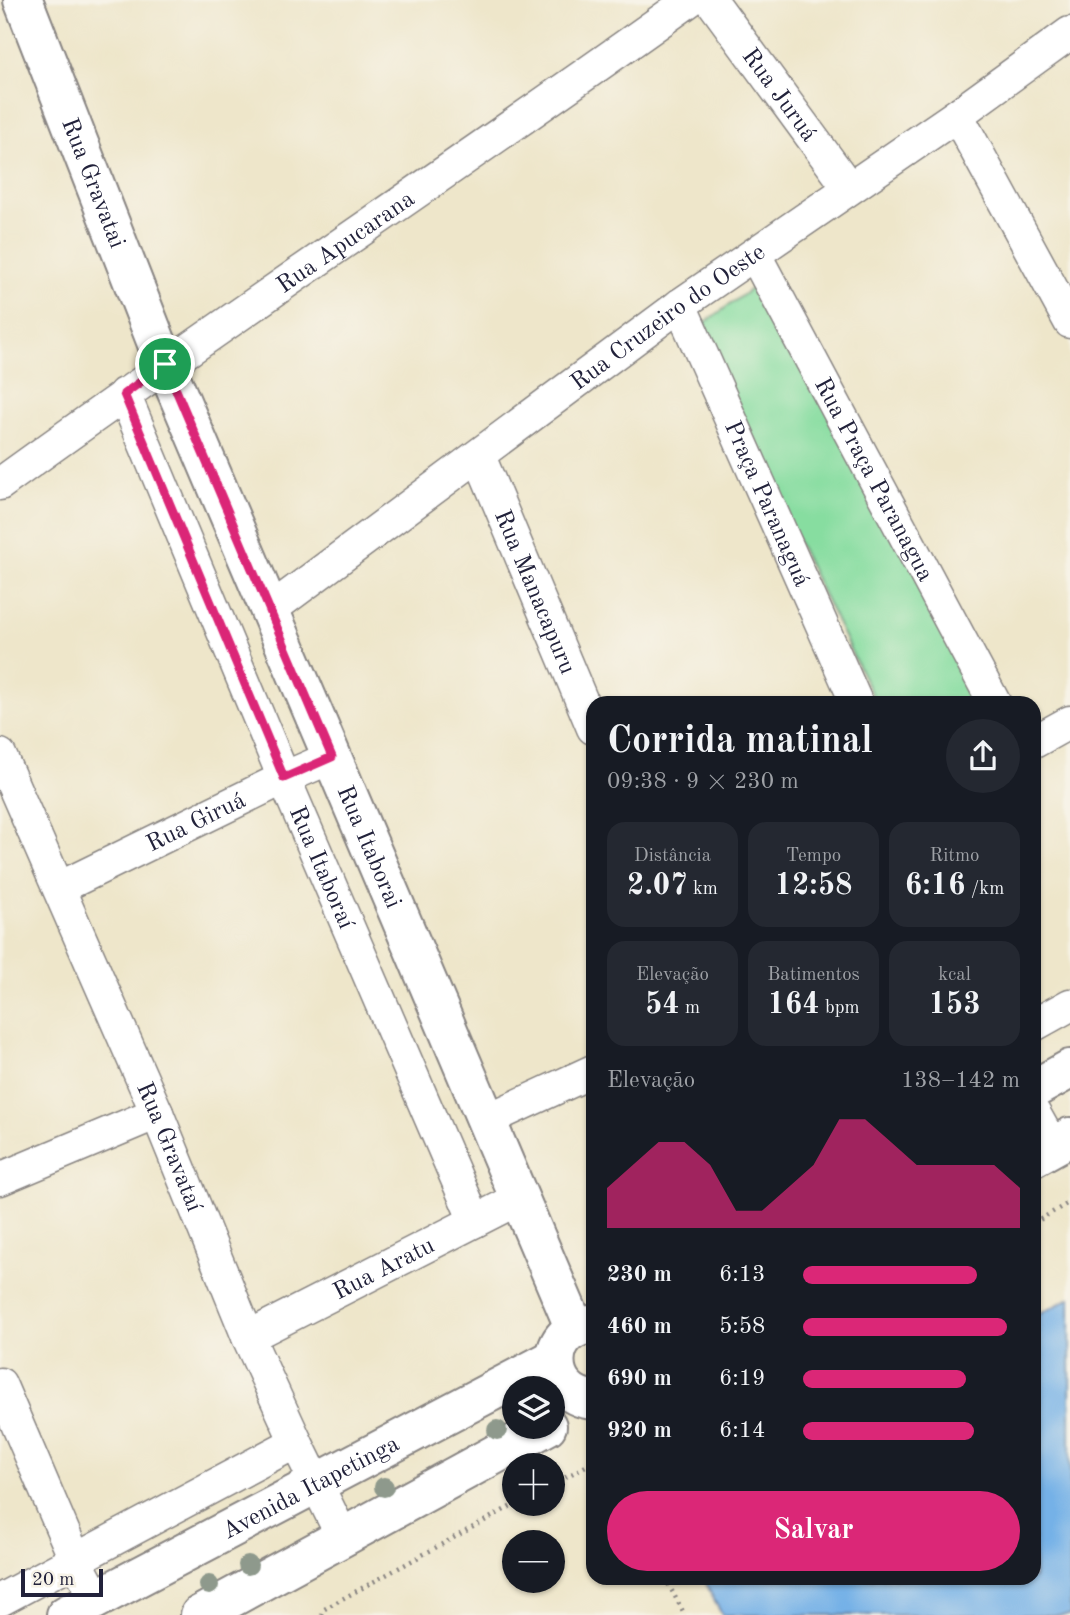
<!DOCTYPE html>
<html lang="pt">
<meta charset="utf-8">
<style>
body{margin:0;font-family:"Old Standard TT",serif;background:#242831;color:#f1f3f6;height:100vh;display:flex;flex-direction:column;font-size:26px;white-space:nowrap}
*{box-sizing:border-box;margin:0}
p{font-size:23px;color:#9ea1a6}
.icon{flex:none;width:38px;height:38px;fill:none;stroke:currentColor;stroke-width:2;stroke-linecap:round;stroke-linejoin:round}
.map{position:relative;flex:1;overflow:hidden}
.details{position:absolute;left:586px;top:696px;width:455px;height:889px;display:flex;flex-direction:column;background:#171b24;border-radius:21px;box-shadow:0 2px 5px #0004}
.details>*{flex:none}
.controls{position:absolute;left:502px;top:1376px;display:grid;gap:14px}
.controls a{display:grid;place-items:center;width:63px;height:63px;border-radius:50%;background:#171b24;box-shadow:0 2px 5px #0004;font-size:35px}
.scale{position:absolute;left:21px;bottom:18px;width:82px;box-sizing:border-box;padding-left:7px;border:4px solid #22223b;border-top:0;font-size:19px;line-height:24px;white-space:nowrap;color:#22223b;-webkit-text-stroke:5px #f7f3e8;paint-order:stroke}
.pin{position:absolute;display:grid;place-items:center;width:60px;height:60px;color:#fff;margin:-30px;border:4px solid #fff;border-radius:50%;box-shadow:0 2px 7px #0007}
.round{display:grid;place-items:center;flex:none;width:74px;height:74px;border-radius:37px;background:#242831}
.summary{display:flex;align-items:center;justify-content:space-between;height:119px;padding:0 21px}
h1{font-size:38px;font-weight:700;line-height:52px}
.figures{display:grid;grid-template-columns:repeat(3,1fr);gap:10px;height:119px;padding:7px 21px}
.figures div{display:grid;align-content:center;border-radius:18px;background:#242831;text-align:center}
.figures b{font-size:30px;font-weight:700}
.figures small{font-size:19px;font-weight:400}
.figures p{font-size:19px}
.chart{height:196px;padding:14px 21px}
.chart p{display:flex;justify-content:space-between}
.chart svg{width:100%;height:126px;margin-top:7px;fill:#db2777;opacity:.7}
.button{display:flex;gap:14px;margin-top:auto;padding:14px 21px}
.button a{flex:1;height:80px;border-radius:42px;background:#db2777;color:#fff;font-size:28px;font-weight:700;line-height:80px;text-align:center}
ul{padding:0 21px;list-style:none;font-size:23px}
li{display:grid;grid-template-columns:112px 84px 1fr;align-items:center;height:52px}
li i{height:18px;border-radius:9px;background:#db2777}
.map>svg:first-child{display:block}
.green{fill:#87dda0;stroke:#54806e;stroke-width:2}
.water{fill:#75b1e7;stroke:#4c6a91;stroke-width:2}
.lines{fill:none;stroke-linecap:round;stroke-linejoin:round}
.street-casing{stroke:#888482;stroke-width:35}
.secondary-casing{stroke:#888482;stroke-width:42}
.primary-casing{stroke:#888482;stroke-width:42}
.path{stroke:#888482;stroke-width:4.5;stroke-dasharray:2 5;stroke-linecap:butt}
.street{stroke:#fff;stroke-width:32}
.secondary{stroke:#fff;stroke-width:38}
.primary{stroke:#fff;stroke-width:38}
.tree{fill:#8e998c}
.route-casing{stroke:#fff;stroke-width:14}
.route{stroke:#db2777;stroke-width:9}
.labels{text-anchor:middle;stroke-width:5;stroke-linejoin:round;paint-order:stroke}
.street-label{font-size:24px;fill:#22223b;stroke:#f7f3e8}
</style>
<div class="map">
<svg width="1070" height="1615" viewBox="0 0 1070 1615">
<rect width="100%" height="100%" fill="#f7f3e8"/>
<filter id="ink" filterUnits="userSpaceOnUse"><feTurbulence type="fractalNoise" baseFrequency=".0143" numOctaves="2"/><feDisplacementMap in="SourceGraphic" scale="14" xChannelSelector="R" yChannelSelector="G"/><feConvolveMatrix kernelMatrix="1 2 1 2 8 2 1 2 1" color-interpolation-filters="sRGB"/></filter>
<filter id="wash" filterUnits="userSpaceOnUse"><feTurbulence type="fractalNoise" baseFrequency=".00686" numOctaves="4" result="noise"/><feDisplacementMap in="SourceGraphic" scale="28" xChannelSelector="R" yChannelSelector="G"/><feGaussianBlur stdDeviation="1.57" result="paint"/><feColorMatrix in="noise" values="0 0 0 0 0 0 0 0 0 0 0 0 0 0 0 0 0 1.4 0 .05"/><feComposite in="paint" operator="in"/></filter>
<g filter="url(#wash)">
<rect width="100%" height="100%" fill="#eee6ca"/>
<path class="green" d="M758,284L993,703H876L695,330Z"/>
<path class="water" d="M1070,1298V1615H722L704,1579L1034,1578V1317Z"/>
</g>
<g filter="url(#ink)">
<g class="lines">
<defs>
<g id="street">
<path id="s1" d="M711,0L849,188"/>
<path d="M957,115L1070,322"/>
<path id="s2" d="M755,255L995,704"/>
<path id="s3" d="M680,305L857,704"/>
<path id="s4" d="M124,394L284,778L475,1221"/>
<path id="s5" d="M479,456L593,728"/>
<path id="s6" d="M0,484C227,319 462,164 690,0"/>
<path id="s7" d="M270,610L680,305L957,115L1070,33"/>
<path d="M1034,742L1070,722"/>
<path id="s8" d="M0,755L157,1113L248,1337L296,1442L342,1536"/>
<path id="s9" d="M59,888L284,778L332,757"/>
<path d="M1034,1025L1070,1005"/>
<path d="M1034,1113L1053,1147"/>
<path d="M487,1120L593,1071"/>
<path d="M0,1179L157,1113"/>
<path id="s10" d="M248,1337L520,1198"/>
<path d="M0,1384L75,1559L96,1598"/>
<path d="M0,1600L296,1442"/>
</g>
<g id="secondary">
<path id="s11" d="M23,0L165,364L575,1329"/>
</g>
<g id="primary">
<path d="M1034,1089L1070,1069"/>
<path d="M1034,1157L1070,1137"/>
<path d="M593,1325C544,1325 542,1395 593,1400"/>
<path id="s12" d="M66,1615L555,1358"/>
<path d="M200,1615L547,1426"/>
</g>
</defs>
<use href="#street" class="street-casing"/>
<use href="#secondary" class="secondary-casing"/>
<use href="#primary" class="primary-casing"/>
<g class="path">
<path d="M1034,1223L1070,1202"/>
<path d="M553,1484L593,1462"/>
<path d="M665,1578L685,1615"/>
<path d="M322,1615L323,1610L333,1604L517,1503"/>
</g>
<use href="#street" class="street"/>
<use href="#secondary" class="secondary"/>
<use href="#primary" class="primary"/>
</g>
<g class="tree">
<circle cx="497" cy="1430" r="10"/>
<circle cx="384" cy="1487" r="10"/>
<circle cx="248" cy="1565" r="10"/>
<circle cx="209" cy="1585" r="10"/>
</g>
</g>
<g class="lines" filter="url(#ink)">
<defs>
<path id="route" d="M165,364L332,757L284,778L124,394Z"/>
</defs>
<use href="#route" class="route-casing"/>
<use href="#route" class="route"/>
</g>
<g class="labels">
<g class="street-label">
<text dy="8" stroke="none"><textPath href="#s1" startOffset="117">Rua Juruá</textPath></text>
<text dy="8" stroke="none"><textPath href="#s11" startOffset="196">Rua Gravatai</textPath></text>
<text dy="8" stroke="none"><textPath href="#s6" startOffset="422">Rua Apucarana</textPath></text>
<text dy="8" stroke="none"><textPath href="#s7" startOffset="494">Rua Cruzeiro do Oeste</textPath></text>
<text dy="8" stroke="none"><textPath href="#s2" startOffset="254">Rua Praça Paranagua</textPath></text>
<text dy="8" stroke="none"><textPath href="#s3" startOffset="217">Praça Paranaguá</textPath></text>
<text dy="8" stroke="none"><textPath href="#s5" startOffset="147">Rua Manacapuru</textPath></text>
<text dy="8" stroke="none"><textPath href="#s9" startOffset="152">Rua Giruá</textPath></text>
<text dy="8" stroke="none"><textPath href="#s11" startOffset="915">Rua Itaborai</textPath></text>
<text dy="8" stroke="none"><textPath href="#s4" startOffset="513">Rua Itaboraí</textPath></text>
<text dy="8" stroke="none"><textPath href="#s8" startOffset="427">Rua Gravataí</textPath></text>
<text dy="8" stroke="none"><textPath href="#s10" startOffset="152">Rua Aratu</textPath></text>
<text dy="8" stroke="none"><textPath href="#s12" startOffset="276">Avenida Itapetinga</textPath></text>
</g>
</g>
</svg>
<div class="controls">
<a><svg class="icon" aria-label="layers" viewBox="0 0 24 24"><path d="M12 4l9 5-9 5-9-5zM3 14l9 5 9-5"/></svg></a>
<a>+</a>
<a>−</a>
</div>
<div class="scale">20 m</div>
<div class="pin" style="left:165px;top:364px;background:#1e9e55"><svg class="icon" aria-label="arrive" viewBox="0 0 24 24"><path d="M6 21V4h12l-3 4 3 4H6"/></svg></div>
<section class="details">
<div class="summary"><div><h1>Corrida matinal</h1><p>09:38 · 9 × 230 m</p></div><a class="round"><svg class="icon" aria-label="share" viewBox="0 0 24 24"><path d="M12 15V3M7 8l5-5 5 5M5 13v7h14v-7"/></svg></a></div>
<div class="figures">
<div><p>Distância</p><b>2.07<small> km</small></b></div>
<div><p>Tempo</p><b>12:58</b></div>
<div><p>Ritmo</p><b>6:16<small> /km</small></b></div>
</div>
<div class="figures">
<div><p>Elevação</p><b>54<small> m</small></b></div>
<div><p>Batimentos</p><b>164<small> bpm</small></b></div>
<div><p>kcal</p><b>153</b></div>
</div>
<div class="chart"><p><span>Elevação</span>138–142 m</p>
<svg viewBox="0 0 160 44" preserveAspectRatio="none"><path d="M0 44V30L10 22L20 14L30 14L40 22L50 38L60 38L70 30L80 22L90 6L100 6L110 14L120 22L130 22L140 22L150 22L160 30V44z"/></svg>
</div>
<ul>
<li><b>230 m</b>6:13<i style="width:80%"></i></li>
<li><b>460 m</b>5:58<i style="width:94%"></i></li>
<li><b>690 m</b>6:19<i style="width:75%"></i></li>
<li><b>920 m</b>6:14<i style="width:79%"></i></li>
</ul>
<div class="button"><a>Salvar</a></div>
</section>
</div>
